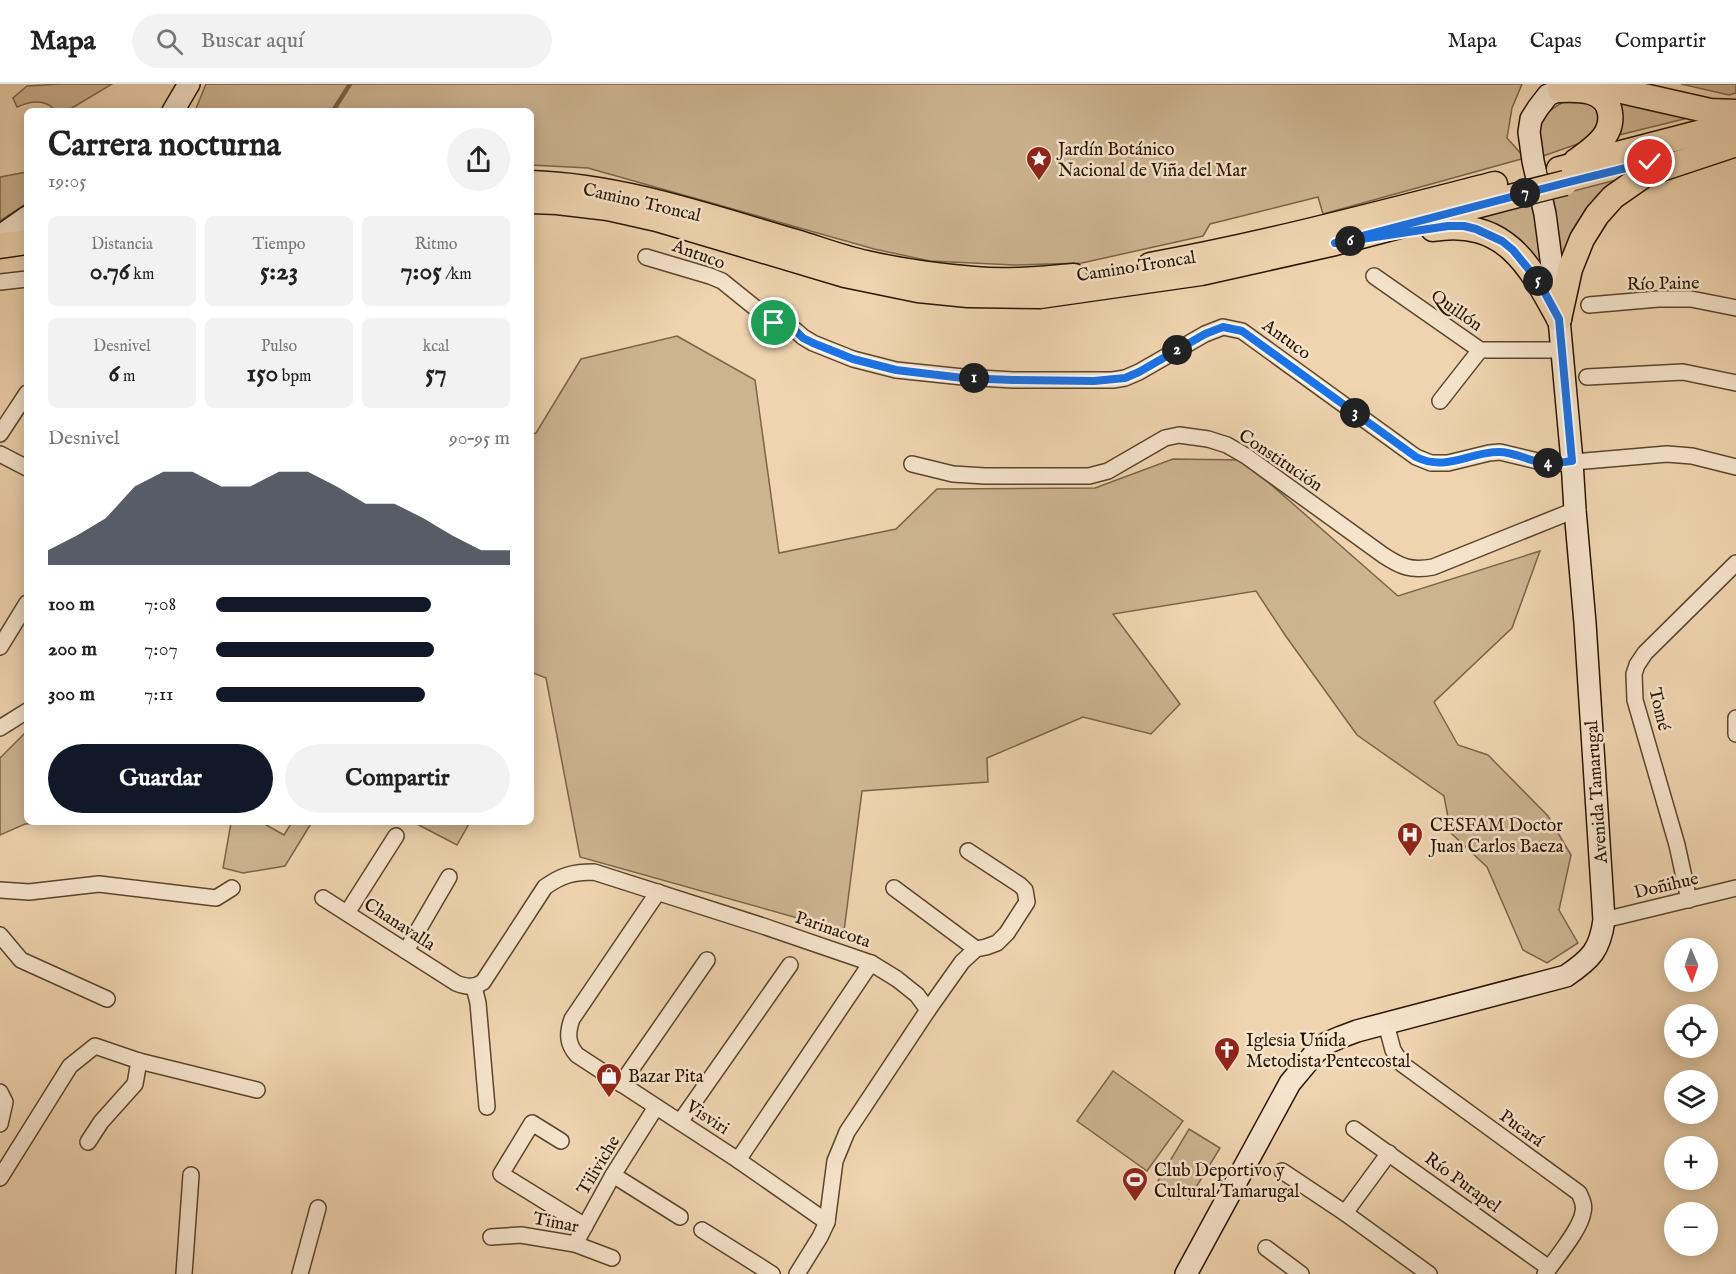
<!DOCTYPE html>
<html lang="es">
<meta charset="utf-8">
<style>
body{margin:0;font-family:"IM FELL English",serif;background:#f2f2f2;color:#222;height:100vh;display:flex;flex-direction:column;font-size:22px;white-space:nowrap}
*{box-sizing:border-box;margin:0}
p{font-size:20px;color:#767676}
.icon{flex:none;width:33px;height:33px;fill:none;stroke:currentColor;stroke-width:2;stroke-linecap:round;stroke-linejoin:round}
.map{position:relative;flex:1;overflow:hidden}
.drawer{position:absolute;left:24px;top:24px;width:510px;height:717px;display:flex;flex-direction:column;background:#fff;border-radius:9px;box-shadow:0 3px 15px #0003}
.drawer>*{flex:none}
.needle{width:39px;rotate:178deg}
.controls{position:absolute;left:1664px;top:854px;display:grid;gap:12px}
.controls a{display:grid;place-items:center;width:54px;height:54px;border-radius:50%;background:#fff;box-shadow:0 3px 15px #0003;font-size:30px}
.pin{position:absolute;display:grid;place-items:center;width:51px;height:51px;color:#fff;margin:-26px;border:3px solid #fff;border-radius:50%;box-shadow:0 2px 6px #0007}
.km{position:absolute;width:30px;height:30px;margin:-15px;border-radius:50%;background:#222;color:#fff;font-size:16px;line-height:30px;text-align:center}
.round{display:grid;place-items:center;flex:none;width:63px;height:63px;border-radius:32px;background:#f2f2f2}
.summary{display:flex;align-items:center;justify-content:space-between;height:102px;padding:0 24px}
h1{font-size:33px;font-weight:700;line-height:45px}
.stats{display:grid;grid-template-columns:repeat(3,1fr);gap:9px;height:102px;padding:6px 24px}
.stats div{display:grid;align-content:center;border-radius:9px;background:#f2f2f2;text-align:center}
.stats b{font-size:26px;font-weight:700}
.stats small{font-size:16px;font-weight:400}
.stats p{font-size:16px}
.chart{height:168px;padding:12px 24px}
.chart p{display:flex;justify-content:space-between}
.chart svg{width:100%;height:108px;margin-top:6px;fill:#111827;opacity:.7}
.action{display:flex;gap:12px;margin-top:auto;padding:12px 24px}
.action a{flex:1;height:69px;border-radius:36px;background:#111827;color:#fff;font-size:24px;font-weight:700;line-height:69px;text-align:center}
.action a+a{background:#f2f2f2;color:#222}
ul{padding:0 24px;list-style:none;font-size:20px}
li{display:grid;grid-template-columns:96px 72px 1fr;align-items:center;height:45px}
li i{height:15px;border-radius:8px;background:#111827}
header{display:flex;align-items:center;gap:36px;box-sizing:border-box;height:84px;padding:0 30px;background:#fff;border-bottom:2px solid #e0e0e0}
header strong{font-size:28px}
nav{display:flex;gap:33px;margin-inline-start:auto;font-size:21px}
.search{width:420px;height:54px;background:#f2f2f2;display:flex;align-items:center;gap:15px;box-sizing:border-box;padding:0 21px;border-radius:33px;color:#767676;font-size:22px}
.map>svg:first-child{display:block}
.green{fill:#cdb491;stroke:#7b6548;stroke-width:1.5}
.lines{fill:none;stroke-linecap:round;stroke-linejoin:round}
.stream{stroke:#786146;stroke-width:4.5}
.street-casing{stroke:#5a462c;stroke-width:18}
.secondary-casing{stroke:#291600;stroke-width:24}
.primary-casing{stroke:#291600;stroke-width:27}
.street{stroke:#f5e3cb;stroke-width:15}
.secondary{stroke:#f5e3cb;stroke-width:21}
.primary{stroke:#efd4af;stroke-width:24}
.primary-bridge-casing{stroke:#291600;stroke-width:27;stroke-linecap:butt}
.primary-bridge{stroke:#efd4af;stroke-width:24}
.route-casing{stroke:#fff;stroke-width:12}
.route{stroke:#1a73e8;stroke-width:8}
.labels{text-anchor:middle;stroke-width:5;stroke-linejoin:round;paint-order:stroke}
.poi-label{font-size:18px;fill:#291600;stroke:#f5e3cb;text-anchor:start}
.street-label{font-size:18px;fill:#291600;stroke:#f5e3cb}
</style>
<header>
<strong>Mapa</strong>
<div class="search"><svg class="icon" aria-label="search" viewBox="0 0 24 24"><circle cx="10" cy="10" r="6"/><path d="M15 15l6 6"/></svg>Buscar aquí</div>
<nav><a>Mapa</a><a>Capas</a><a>Compartir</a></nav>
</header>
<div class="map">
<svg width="1736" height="1190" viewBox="0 0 1736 1190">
<rect width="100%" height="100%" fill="#efd4af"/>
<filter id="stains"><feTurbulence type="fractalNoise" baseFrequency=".00333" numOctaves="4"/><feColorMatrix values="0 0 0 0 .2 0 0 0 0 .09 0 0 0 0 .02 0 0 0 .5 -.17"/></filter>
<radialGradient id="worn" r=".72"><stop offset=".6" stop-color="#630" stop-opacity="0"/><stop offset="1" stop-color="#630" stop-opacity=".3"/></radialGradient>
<g class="green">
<path d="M59,0H112L67,27H56C45,14 30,17 17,23L13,14L27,2Z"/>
<path d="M206,0H1522L1512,24L1507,54L1525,74L1323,130L1318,113L1210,140L1203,152L1082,179L1014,181L930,177L874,165L588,84L531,81V27H195Z"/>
<path d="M1681,0H1736V9L1729,11Z"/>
<path d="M1608,11L1696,32L1611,53Z"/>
<path d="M1572,14L1594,16L1602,26L1595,54L1543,72C1541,65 1539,58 1538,52C1537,32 1556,21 1572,14Z"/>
<path d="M27,88V119L0,137V93Z"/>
<path d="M1639,90L1561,191L1550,113Z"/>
<path d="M1535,119L1544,197L1468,137Z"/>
<path d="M677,252L755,296L779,469L896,445L937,405L1095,404L1173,375L1243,376L1398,512L1540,467L1512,544L1434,618L1458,661L1488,671L1548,732L1571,771L1559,826L1578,859L1547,879L1523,866L1487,783L1451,749L1444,712L1357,651L1285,551L1256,507L1113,530L1180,620L1151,650L1083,633L987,674L988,698L862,707L844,847L580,773L546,594L531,588V350L536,349L581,275Z"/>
<path d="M27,647V738H55L25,740L0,751V674Z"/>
<path d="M222,738H261L284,751L292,738H312L285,782L243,789L223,784L231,739Z"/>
<path d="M413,738H470L457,761Z"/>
<path d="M1113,987L1183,1037L1147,1087L1077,1037Z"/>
<path d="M1189,1045L1220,1064L1189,1115L1158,1097Z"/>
</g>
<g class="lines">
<path class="stream" d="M333,27L350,0"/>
<defs>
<g id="street">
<path d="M646,173L710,192L722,197L774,239L783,243L795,246L803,253L813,259L853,275L896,286L963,293L1013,296H1113L1125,294L1139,288L1205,250L1223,243L1242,247L1416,373L1431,379H1448L1489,369L1500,368L1550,380L1667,370L1692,372L1736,383"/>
<path d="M1374,192L1480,266H1561"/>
<path d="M0,198L27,195"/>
<path d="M1589,221L1658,215H1691L1736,224"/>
<path d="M1587,293L1683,288L1736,299"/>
<path d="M1440,317L1480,266"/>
<path d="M0,350L27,309"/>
<path d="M0,370L27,384"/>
<path d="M912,380L953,390L985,392H1089L1108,387L1165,354L1179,351L1208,355L1227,361L1246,372L1383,471C1401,483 1411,487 1433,483L1575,426"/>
<path d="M0,563L27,519"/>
<path d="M1736,634V650"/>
<path d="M0,644L27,627"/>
<path d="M894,804L976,865"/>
<path d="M0,806L29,808L99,800L216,814L232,804"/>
<path d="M658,808L572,935C567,949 567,960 577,971L738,1076L827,1138"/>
<path d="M323,814L456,899C466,903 474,904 483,898L545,803C562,791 573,788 594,788L763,842L871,879L897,895L917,911L928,926"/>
<path d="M1689,816L1677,761L1635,616L1634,590L1637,581L1645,569L1736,479"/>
<path d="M347,829L396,752"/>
<path d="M1604,836L1736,804"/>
<path d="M0,851L21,876L107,915"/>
<path d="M406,867L449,793"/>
<path d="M474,903L478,919L487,1023"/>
<path d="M1386,940L1393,966L1402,980L1579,1109C1582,1116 1585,1121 1583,1128C1581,1145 1555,1175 1545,1190"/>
<path d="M621,1000L707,876"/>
<path d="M0,1008L5,1018L0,1040"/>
<path d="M680,1038L790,881"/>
<path d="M1354,1045L1549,1184"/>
<path d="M561,1057L532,1039L501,1090L585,1142"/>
<path d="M88,1058L101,1038L135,1000L139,977"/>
<path d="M738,1076L871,879"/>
<path d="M1282,1087L1345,1129L1429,1190"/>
<path d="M613,1091L680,1133"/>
<path d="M0,1094L70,982L95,962L139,977L257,1006"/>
<path d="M1345,1129L1389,1069"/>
<path d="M702,1146L772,1190"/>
<path d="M491,1153L521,1151L575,1160L612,1174"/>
<path d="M575,1160L613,1091L656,1023"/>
<path d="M1266,1164L1301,1190"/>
<path d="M184,1190L191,1091"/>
<path d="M300,1190L318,1124"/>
<path d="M797,1190L820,1153L827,1138L835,1077L847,1048L928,926L962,878L976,865L986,863L997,859L1007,849L1027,818L1025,806L1020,801L968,767"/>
</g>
<g id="secondary">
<path d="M173,27L189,0"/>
<path d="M0,152L27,133"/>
<path d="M1186,1190L1290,999L1315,969L1327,959L1341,953L1357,947L1566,892C1591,875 1600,866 1604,836L1585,539L1575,426L1572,377L1559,235L1545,130L1533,77L1529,48L1531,35L1538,24L1548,11L1560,6"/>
</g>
<g id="primary">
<path d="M1591,0L1710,27L1736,28"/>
<path d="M1560,6C1579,5 1607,5 1610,29C1611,35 1610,42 1607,48C1601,60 1587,69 1576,77"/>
<path d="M1559,85L1736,39"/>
<path d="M531,99C622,102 710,133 796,158C819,165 843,174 866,179C901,187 938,192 974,195C1006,198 1041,195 1074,192"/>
<path d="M531,117L557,118L608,124L657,135L845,191L918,206L968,211L1040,212L1201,189L1335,159L1525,109"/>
<path d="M1433,145C1504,134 1529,179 1559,235"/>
<path d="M0,162L27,158"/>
<path d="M1150,181C1266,160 1381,129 1495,100"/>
<path d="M1559,235L1570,185L1582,155L1597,131L1613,113L1646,90L1736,60"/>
</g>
</defs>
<use href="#street" class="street-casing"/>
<use href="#secondary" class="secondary-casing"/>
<use href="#primary" class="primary-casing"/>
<use href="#street" class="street"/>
<use href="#secondary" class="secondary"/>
<use href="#primary" class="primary"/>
<defs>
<path id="primary-bridge" d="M1525,109L1565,99"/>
</defs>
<use href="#primary-bridge" class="primary-bridge-casing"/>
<use href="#primary-bridge" class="primary-bridge"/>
</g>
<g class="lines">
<defs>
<path id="route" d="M774,239L783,243L795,246L803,254L813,259L853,275L896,286L963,294L1013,296L1094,297L1125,294L1139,288L1205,250L1223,243L1242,247L1416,373C1447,388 1468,368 1499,368C1515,368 1529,377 1544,379C1554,380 1563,378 1572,377L1559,235L1539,198L1513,166L1502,157L1476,145L1464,142H1448L1335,159L1565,99L1650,78"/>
</defs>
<use href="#route" class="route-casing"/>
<use href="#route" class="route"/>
</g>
<defs>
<symbol id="sight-pin" viewBox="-11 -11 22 30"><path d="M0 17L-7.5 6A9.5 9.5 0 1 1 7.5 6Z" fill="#8f2418" stroke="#f5e3cb"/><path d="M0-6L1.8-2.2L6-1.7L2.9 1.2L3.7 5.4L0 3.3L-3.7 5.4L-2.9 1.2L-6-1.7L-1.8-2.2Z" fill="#fff"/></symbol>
<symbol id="hospital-pin" viewBox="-11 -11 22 30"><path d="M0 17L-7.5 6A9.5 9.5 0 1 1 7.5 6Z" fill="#8f2418" stroke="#f5e3cb"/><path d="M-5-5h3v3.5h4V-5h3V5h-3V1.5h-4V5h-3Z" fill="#fff"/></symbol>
<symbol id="church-pin" viewBox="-11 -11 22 30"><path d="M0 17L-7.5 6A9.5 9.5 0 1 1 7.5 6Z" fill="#8f2418" stroke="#f5e3cb"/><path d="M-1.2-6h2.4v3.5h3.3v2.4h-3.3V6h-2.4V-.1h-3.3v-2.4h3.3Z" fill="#fff"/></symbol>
<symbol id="shop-pin" viewBox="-11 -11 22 30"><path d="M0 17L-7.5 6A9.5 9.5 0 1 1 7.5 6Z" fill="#8f2418" stroke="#f5e3cb"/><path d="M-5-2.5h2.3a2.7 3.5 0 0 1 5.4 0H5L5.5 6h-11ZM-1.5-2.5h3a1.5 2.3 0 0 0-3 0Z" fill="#fff"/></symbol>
<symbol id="stadium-pin" viewBox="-11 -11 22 30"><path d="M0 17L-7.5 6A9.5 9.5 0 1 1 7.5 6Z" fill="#8f2418" stroke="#f5e3cb"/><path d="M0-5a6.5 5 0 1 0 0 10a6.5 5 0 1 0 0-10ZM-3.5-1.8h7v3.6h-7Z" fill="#fff"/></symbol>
</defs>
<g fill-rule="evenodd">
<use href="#sight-pin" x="1024" y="60" width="30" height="40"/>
<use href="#hospital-pin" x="1395" y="736" width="30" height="40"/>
<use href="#church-pin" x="1212" y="951" width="30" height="40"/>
<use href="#shop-pin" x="594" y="977" width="30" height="40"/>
<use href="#stadium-pin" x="1120" y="1081" width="30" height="40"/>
</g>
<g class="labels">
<g class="poi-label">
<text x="1058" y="71">Jardín Botánico<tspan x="1058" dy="21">Nacional de Viña del Mar</tspan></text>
<text x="1430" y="747">CESFAM Doctor<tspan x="1430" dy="21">Juan Carlos Baeza</tspan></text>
<text x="1246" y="962">Iglesia Unida<tspan x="1246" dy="21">Metodista Pentecostal</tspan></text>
<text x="628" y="998">Bazar Pita</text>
<text x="1154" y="1092">Club Deportivo y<tspan x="1154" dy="21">Cultural Tamarugal</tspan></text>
</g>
<g class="street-label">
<text transform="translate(642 118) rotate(13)" y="6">Camino Troncal</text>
<text transform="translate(699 170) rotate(20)" y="6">Antuco</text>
<text transform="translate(1136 182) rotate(-9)" y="6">Camino Troncal</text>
<text transform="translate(1663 199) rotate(-1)" y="6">Río Paine</text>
<text transform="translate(1457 226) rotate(35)" y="6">Quillón</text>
<text transform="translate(1287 255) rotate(36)" y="6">Antuco</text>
<text transform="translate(1281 376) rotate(34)" y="6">Constitución</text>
<text transform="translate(1660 625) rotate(77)" y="6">Tomé</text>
<text transform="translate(1596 708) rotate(-94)" y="6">Avenida Tamarugal</text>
<text transform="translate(1666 801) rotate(-13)" y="6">Doñihue</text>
<text transform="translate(400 840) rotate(33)" y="6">Chanavalla</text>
<text transform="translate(833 845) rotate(19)" y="6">Parinacota</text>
<text transform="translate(708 1033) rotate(33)" y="6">Visviri</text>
<text transform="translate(1522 1044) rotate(36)" y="6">Pucará</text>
<text transform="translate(598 1081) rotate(-59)" y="6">Tiliviche</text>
<text transform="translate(1463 1098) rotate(36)" y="6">Río Purapel</text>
<text transform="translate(556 1138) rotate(11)" y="6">Timar</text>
</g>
</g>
<rect width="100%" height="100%" filter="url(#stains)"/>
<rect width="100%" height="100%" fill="url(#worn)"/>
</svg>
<div class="controls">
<a><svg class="needle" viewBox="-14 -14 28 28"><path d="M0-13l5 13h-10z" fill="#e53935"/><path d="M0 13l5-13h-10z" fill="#767676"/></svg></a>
<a><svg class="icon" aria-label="locate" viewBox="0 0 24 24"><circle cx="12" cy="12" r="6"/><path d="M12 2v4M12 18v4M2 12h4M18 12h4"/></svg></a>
<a><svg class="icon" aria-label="layers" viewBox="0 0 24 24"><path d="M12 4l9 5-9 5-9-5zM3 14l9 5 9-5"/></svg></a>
<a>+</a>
<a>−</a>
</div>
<div class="pin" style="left:774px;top:239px;background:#1e9e55"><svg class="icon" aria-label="arrive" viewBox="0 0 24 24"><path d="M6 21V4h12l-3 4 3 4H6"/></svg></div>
<div class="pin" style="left:1650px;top:78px;background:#d93025"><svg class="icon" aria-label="check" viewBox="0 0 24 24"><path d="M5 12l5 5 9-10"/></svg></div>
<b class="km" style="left:974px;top:294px">1</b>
<b class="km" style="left:1177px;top:266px">2</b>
<b class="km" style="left:1355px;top:329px">3</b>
<b class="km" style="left:1548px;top:379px">4</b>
<b class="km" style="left:1538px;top:197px">5</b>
<b class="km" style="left:1350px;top:157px">6</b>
<b class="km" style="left:1525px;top:109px">7</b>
<section class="drawer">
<div class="summary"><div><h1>Carrera nocturna</h1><p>19:05</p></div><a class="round"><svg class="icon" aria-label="share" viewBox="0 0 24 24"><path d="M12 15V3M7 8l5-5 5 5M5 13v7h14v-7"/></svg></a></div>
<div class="stats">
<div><p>Distancia</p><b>0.76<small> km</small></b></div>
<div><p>Tiempo</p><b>5:23</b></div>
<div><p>Ritmo</p><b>7:05<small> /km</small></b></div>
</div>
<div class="stats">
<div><p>Desnivel</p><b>6<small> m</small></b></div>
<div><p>Pulso</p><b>150<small> bpm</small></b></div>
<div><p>kcal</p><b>57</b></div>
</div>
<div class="chart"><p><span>Desnivel</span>90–95 m</p>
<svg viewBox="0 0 160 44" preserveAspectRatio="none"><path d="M0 44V38L10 32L20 25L30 12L40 6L50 6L60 12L70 12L80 6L90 6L100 12L110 19L120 19L130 25L140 32L150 38L160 38V44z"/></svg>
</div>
<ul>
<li><b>100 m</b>7:08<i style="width:73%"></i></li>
<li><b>200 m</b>7:07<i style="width:74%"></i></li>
<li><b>300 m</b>7:11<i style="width:71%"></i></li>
</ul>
<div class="action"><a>Guardar</a><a>Compartir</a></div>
</section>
</div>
